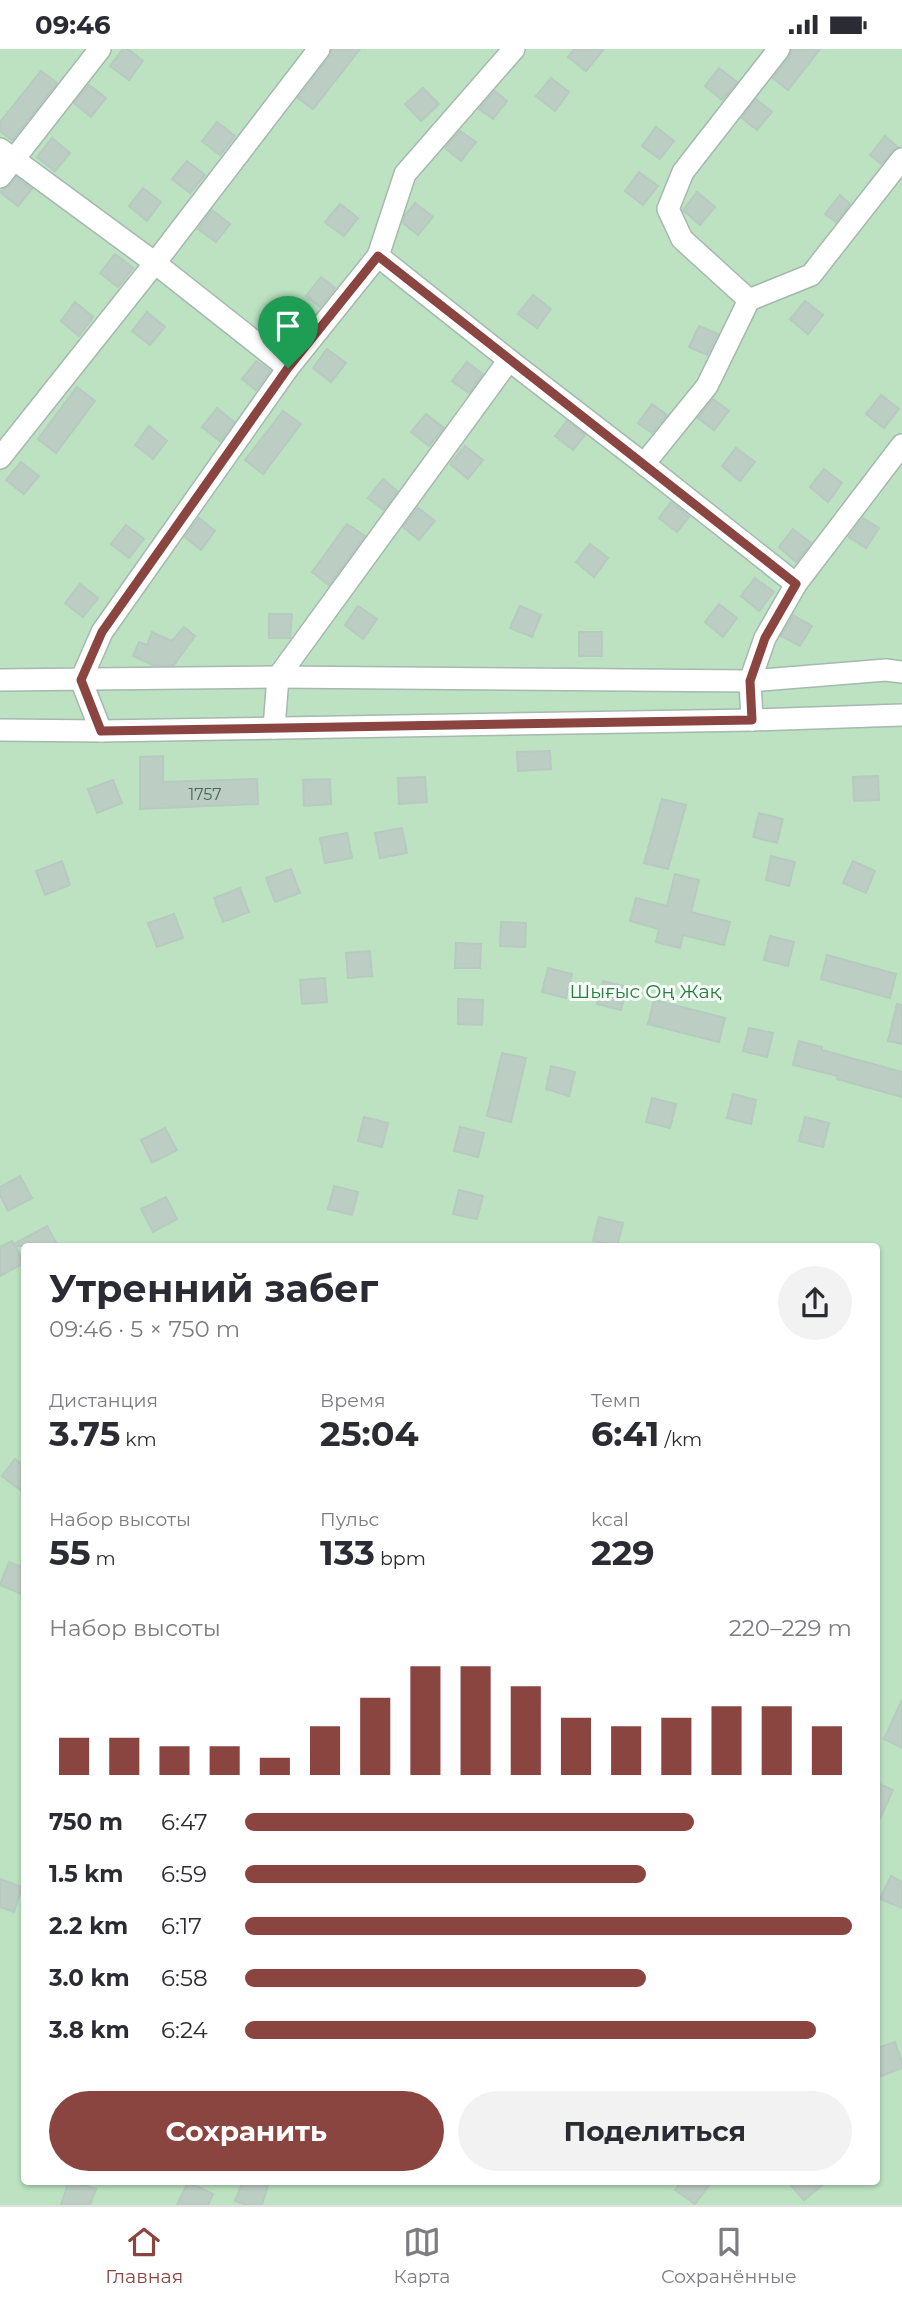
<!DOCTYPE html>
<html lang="ru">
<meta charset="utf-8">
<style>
body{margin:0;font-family:Montserrat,sans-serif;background:#f2f2f3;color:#2b2b33;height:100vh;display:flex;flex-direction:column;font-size:26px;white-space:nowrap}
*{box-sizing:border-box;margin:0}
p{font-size:23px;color:#7c7c81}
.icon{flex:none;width:38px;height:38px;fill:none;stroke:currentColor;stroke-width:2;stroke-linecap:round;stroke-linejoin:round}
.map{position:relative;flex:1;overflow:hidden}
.side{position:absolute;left:21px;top:1194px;width:859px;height:942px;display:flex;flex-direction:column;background:#fff;border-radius:7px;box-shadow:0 2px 5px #0004}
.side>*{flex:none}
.pin{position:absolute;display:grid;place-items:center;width:60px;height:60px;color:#fff;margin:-72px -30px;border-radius:50% 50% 50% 0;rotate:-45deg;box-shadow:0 0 7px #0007}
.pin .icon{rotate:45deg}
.round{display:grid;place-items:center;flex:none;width:74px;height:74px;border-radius:37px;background:#f2f2f3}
.overview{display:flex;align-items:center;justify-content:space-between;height:119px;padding:0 28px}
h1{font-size:38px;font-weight:700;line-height:52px}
.stats{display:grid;grid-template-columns:repeat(3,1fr);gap:10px;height:119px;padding:7px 28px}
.stats div{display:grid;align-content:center}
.stats b{font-size:35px;font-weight:700}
.stats small{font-size:19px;font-weight:400}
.stats p{font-size:19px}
.chart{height:196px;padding:14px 28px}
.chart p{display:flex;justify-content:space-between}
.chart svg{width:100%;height:126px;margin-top:7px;stroke:#8a4541;stroke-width:6}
.action{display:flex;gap:14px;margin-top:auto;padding:14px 28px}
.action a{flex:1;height:80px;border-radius:42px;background:#8a4541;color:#fff;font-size:28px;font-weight:700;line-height:80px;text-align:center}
.action a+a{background:#f2f2f3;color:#2b2b33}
ul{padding:0 28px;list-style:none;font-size:23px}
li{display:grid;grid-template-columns:112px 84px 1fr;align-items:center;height:52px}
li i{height:18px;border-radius:9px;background:#8a4541}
.status{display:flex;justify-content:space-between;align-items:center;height:49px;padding:0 35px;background:#fff;direction:ltr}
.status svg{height:19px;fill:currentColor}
.menu{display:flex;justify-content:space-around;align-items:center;height:98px;border-top:2px solid #e1e1e2;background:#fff;font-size:19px;color:#7c7c81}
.menu a{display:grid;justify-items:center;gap:4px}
.menu .active{color:#8a4541}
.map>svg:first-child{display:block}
.green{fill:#bce2c1;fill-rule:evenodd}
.building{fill:#bccec4;stroke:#b6cabf;stroke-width:2}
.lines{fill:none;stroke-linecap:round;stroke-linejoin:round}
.minor-casing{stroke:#a6b8b0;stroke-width:24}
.minor{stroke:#fff;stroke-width:21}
.route-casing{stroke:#fff;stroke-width:14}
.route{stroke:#8a4541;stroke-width:9}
.labels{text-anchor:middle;stroke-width:6;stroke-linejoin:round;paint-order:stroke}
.number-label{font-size:16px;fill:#48665a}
.park-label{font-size:19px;fill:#26803c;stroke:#f6fbf8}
</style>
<div class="status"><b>09:46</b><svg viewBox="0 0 49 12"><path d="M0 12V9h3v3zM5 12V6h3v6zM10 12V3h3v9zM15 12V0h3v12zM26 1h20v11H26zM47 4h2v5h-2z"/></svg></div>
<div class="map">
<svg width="902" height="2156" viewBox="0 0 902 2156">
<rect width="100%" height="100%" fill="#e5efe9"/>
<path class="green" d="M0,0H902V2156H0ZM24,1197H877V2132H24Z"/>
<g class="building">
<path d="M123,0H128L143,12L129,31L110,17Z"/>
<path d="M332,0H360L313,60L298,49L329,8Z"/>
<path d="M574,0H604L586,22L568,8Z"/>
<path d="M792,0H820L788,41L773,29L789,8Z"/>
<path d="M719,19L737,33L722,51L705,37Z"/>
<path d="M41,22L57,34L12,91L0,82V73Z"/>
<path d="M551,29L569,43L555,62L536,47Z"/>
<path d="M89,36L106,49L91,68L74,54Z"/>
<path d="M423,39L439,55L421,72L405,55Z"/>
<path d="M495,42L507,52L493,70L479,60Z"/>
<path d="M756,50L772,63L757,81L742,69Z"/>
<path d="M217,73L235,87L220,106L202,92Z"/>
<path d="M656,78L674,92L660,110L642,97Z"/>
<path d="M460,82L476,93L461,112L445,99Z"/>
<path d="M885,87L898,98L881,115L870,106Z"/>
<path d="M52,89L70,104L55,122L37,108Z"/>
<path d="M187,112L205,126L190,144L172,130Z"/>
<path d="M639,123L658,137L643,156L625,142Z"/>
<path d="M16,128L32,140L18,157L0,143L10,137Z"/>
<path d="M143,139L161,153L147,172L129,157Z"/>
<path d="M697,143L715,158L700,176L683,161Z"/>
<path d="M840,146L850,155L836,173L825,165Z"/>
<path d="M415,154L433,168L418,186L403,174L405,166Z"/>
<path d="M340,155L358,169L344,187L325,173Z"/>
<path d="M212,161L230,175L216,193L198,180Z"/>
<path d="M115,205L133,219L118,238L100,224Z"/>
<path d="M321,228L335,239L320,258L306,247Z"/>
<path d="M533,246L551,260L537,279L518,265Z"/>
<path d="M285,250L303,264L288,282L270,268Z"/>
<path d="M805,252L823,266L808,285L790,270Z"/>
<path d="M75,253L93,268L79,287L61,272Z"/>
<path d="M147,263L165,278L150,296L132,282Z"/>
<path d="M699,277L718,285L707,306L689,298Z"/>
<path d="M327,300L346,314L331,333L313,319Z"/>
<path d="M256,312L270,322L256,341L242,330Z"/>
<path d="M467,313L483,325L469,344L452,332Z"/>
<path d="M77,338L95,352L56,404L38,390Z"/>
<path d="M881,346L899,360L884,379L866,365Z"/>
<path d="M713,350L729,362L714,381L698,369Z"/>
<path d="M652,355L667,366L652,384L638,374Z"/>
<path d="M217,359L234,373L220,392L202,378Z"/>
<path d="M283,362L301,375L263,425L245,411Z"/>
<path d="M426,365L444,379L429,397L411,383Z"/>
<path d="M567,372L585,386L573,401L555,387Z"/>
<path d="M149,377L167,392L153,410L135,396Z"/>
<path d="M465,397L483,411L468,430L450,415Z"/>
<path d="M736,399L755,413L740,432L722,417Z"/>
<path d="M21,413L39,427L24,445L6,431Z"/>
<path d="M824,420L842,434L828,453L810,438Z"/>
<path d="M383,430L397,442L384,461L368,449Z"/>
<path d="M671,453L689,468L677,483L659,469Z"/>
<path d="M418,459L435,472L419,491L403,478Z"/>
<path d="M199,469L215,482L201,501L185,488Z"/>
<path d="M863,469L879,479L866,499L849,488Z"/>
<path d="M347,475L365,487L329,536L312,523Z"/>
<path d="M126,476L144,490L129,509L111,495Z"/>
<path d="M793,480L811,494L796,513L779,498Z"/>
<path d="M590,495L608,509L594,528L576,513Z"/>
<path d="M755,529L774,543L759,562L741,547Z"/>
<path d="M80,535L98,549L83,568L65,554Z"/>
<path d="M719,555L737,569L723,588L705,573Z"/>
<path d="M358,557L377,570L363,590L345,576Z"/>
<path d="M520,557L541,566L532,588L510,579Z"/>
<path d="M269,565H292L290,589H269Z"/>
<path d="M793,566L812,577L800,597L781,587Z"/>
<path d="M184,578L195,587L174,616H153L133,607L139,593L147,596L152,583L172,592Z"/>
<rect x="579" y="583" width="23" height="24"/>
<path d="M550,702L551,720L518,722L517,703Z"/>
<path d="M163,707V733L257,730L258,755L140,760V708Z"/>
<path d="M878,727L879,751L854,752L853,728Z"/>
<path d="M425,728L427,753L399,755L398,729Z"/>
<path d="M330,730L331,755L304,757L303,731Z"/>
<path d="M113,731L122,754L97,764L88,740Z"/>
<path d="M662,750L686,756L668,820L644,814Z"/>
<path d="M759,764L783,770L777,794L753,788Z"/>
<path d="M402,779L407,804L380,809L375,784Z"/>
<path d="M347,784L352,809L325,814L320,789Z"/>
<path d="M771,807L795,813L789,837L766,831Z"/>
<path d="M62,812L70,836L45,846L36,822Z"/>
<path d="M853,812L875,822L866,844L843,834Z"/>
<path d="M291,820L300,844L275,853L266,829Z"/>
<path d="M675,825L699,831L691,863L730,873L724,896L683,886L680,899L656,893L659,880L630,872L636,849L667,857Z"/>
<path d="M240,839L249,863L223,873L214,849Z"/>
<path d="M174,865L183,889L157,898L148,874Z"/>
<path d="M501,873L526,874L525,898L500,897Z"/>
<path d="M770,887L794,893L788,917L764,911Z"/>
<path d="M456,894L481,895L480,919H455Z"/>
<path d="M370,902L372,927L348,929L346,904Z"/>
<path d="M827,906L896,925L890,949L821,930Z"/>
<path d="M548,919L572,925L566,949L542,943Z"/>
<path d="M325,929L327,953L302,955L300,931Z"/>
<path d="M603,932L627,938L621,961L597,955Z"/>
<path d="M458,950L483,951L482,976L458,975Z"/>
<path d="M654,951L725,969L719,993L648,975Z"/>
<path d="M897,955L902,956V995L888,992Z"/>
<path d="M749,979L773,984L767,1008L743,1002Z"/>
<path d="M799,992L822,998V1001L902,1023V1048L837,1030L838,1027L793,1016Z"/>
<path d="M502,1004L526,1009L511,1073L487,1067Z"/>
<path d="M551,1017L575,1023L569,1047L546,1040Z"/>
<path d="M733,1045L756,1051L751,1075L727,1069Z"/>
<path d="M652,1049L676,1055L670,1079L646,1073Z"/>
<path d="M364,1068L388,1074L382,1098L358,1092Z"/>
<path d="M805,1068L829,1074L823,1098L799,1092Z"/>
<path d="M460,1078L484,1084L478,1108L454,1102Z"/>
<path d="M165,1079L177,1101L152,1114L141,1091Z"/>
<path d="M20,1127L32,1149L8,1162L0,1146V1138Z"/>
<path d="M334,1137L358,1143L352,1166L328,1160Z"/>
<path d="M459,1141L483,1147L477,1170L453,1165Z"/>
<path d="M166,1148L177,1170L153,1183L141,1160Z"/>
<path d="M599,1168L623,1174L617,1197L593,1192Z"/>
<path d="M47,1177L58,1197H15L24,1214L0,1227V1198L12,1192L14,1195Z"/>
<path d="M15,1410L24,1417V1444L2,1427Z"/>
<path d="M9,1513L24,1519V1546L0,1536Z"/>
<path d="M902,1651V1699L884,1690Z"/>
<path d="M877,1734L893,1741L877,1776Z"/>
<path d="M891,1827L902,1833V1859L880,1850Z"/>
<path d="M0,1830L22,1838L14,1863L0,1858Z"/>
<path d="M895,1993L902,2013V2019L881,2027L877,2017V1999Z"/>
<path d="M69,2132L96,2140L90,2156H61Z"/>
<path d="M243,2132H255L268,2136L262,2156H246L235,2152Z"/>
<path d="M682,2132H712L695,2155L675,2141Z"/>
<path d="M787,2132H827L804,2151Z"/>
<path d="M188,2133L213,2145L208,2156H177Z"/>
</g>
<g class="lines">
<defs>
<g id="minor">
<path d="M0,100L155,214L288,319"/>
<path d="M0,128L100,0"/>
<path d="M378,207L509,311"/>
<path d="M749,251L811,226L902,110"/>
<path d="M0,409L155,214L319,0"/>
<path d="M644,415L796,535"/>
<path d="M0,631L278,628L750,632L886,621L902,623"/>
<path d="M752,671L750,632L765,589L796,535L902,396"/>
<path d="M274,679L278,628L509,311L644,415L707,337L749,251L682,190L668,160L683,123L779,0"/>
<path d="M0,681L101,682L752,671L902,666"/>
<path d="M101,682L81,631L102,583L288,319L378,207L405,125L514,0"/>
</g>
</defs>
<use href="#minor" class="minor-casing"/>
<use href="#minor" class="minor"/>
</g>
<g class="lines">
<defs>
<path id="route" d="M378,207L796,535L765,589L750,632L752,671L101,682L81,631L102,583L288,319Z"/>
</defs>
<use href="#route" class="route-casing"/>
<use href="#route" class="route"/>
</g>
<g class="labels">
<g class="number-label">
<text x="205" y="751">1757</text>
</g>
<g class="park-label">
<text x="645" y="949">Шығыс Оң Жақ</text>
</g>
</g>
</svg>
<div class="pin" style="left:288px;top:319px;background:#1e9e55"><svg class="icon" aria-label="arrive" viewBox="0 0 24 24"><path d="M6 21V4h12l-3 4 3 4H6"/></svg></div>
<section class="side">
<div class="overview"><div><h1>Утренний забег</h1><p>09:46 · 5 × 750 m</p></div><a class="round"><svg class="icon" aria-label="share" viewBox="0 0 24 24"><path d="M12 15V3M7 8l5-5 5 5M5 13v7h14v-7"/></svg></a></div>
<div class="stats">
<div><p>Дистанция</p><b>3.75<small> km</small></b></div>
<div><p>Время</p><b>25:04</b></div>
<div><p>Темп</p><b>6:41<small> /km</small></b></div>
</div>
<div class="stats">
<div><p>Набор высоты</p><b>55<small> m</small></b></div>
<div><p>Пульс</p><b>133<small> bpm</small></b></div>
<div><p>kcal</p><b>229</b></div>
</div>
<div class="chart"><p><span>Набор высоты</span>220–229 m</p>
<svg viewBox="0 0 160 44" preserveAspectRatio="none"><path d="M5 44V31M15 44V31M25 44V34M35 44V34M45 44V38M55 44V27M65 44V17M75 44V6M85 44V6M95 44V13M105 44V24M115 44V27M125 44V24M135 44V20M145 44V20M155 44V27"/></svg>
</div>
<ul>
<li><b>750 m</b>6:47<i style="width:74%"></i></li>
<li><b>1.5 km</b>6:59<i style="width:66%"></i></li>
<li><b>2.2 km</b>6:17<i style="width:100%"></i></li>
<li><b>3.0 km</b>6:58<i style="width:66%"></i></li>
<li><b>3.8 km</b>6:24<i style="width:94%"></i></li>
</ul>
<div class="action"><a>Сохранить</a><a>Поделиться</a></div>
</section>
</div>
<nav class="menu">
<a class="active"><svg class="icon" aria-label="home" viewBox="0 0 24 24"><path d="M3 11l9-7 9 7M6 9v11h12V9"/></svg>Главная</a>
<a><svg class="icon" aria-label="map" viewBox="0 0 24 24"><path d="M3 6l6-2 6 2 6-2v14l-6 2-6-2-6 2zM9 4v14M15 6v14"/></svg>Карта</a>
<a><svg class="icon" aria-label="saved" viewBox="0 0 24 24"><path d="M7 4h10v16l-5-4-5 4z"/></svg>Сохранённые</a>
</nav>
